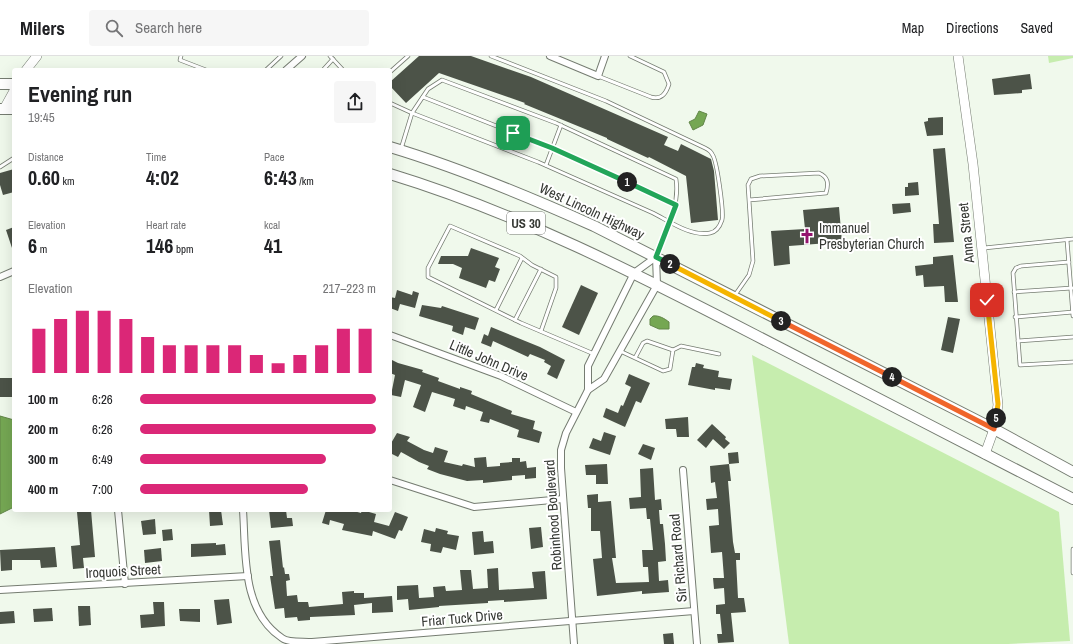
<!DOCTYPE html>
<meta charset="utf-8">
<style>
body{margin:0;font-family:"Archivo Narrow",sans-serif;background:#f6f6f6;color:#202124;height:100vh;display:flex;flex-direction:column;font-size:15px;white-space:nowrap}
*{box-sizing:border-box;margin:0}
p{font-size:13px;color:#757577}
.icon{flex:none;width:22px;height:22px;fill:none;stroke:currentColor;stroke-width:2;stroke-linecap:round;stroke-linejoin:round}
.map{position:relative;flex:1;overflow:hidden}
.drawer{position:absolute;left:12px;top:12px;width:380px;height:444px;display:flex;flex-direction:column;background:#fff;border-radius:4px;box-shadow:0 4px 16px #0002}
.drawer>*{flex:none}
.pin{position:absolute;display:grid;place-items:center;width:34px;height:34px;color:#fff;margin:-17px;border-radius:8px;box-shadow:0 2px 6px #0006}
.km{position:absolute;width:20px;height:20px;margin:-10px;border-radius:50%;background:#222;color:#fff;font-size:11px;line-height:20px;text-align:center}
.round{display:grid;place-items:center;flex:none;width:42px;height:42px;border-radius:4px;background:#f6f6f6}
.head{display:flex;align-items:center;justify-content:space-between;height:68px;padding:0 16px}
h1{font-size:22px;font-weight:800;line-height:30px}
.stats{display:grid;grid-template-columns:repeat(3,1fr);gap:6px;height:68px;padding:4px 16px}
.stats div{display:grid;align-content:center}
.stats b{font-size:20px;font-weight:800}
.stats small{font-size:11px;font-weight:400}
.stats p{font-size:11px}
.chart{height:112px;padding:8px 16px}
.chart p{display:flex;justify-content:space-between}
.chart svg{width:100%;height:72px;margin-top:4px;stroke:#db2777;stroke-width:6}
ul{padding:0 16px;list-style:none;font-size:13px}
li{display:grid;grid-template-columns:64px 48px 1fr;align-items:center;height:30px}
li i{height:10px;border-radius:5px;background:#db2777}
header{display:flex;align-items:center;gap:24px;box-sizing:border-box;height:56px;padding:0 20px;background:#fff;border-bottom:1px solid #e0e0e0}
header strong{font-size:19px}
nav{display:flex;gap:22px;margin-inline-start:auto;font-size:14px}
.search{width:280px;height:36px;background:#f6f6f6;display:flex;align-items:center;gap:10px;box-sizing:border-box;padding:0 14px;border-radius:4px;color:#757577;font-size:15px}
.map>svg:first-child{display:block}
.green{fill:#c6edae}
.water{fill:#75a753;stroke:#628649}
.building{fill:#4c5348}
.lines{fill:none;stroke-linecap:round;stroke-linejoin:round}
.lane-casing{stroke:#757c71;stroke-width:4.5}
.street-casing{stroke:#757c71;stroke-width:8}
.secondary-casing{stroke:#757c71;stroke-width:10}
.primary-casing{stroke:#757c71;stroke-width:12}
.lane{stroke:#fff;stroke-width:3}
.street{stroke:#fff;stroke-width:6}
.secondary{stroke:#fff;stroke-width:9}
.primary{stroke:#fff;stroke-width:10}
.split-1-casing{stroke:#fff;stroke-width:8}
.split-2-casing{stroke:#fff;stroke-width:8}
.split-3-casing{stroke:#fff;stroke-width:8}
.split-4-casing{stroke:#fff;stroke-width:8}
.split-5-casing{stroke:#fff;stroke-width:8}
.split-6-casing{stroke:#fff;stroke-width:8}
.split-1{stroke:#22a559;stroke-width:5}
.split-2{stroke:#22a559;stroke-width:5}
.split-3{stroke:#f5b400;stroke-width:5}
.split-4{stroke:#f0652b;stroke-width:5}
.split-5{stroke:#f0652b;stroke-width:5}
.split-6{stroke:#f5b400;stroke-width:5}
.labels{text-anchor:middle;stroke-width:4;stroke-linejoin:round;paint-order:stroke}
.shield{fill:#fff;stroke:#727470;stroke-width:1}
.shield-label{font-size:13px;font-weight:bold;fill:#353833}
.street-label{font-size:14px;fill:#353833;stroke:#fff}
.poi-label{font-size:14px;fill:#353833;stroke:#fff;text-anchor:start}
</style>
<header>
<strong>Milers</strong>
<div class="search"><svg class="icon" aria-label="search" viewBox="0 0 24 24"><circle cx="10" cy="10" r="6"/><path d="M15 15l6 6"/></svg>Search here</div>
<nav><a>Map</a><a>Directions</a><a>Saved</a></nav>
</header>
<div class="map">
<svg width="1073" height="588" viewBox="0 0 1073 588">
<rect width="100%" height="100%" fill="#f0f9ec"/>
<g class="green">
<path d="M1048,0H1073V2L1049,7Z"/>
<path d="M752,299L1059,456L1070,585L1008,588H789Z"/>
</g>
<g class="water">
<path d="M699,55L707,58L703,69L693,74L689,66L695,63Z"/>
<path d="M653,260C659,259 665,263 669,266V273H659L650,269V263Z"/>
<path d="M0,360L14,364V451L0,458Z"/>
</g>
<g class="building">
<path d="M419,0H471L531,21L668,81L664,89L678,95L681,88L711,103L714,115L718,164L691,167L686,120L649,101L648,102L607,83V82L524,48L525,47L439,17L406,47L390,30V26Z"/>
<path d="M1030,18L1032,33L1022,34V37L994,39L992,23Z"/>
<path d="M943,61V79L927,80L924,66L928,65V62Z"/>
<path d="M945,92L954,186L934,187L933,168H939L933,93Z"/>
<path d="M14,113V136L3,139L0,129V117Z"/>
<path d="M918,126L919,139L905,140V131H908V127Z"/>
<path d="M910,147L911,156L893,158L892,148Z"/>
<path d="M839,151L842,186L789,190L790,208L774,210L771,175L805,173L803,154Z"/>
<path d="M14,171V195H13L6,174Z"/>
<path d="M471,192L499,202L495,211L500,213L495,226L489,224L486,232L459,222L462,212L453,208H438L441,200H468Z"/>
<path d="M953,199L958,246H945L944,230L924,231L923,219L916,220L915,210L933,208V201Z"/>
<path d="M581,229L598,237L579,279L562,271Z"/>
<path d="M397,234L412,239L413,235L419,237L415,252L400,248L398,255L390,252V241L395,242Z"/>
<path d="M422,249L441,252L442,250L479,262L475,274L465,271L463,279L452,275L453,270L419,260Z"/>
<path d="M948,261L960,263L953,297L941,294Z"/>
<path d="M491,271L540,291L565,304L557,323L547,318L551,310L544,306L545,304L530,298L528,301L493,285L491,291L481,287L484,278L488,280Z"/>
<path d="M390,303L398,307L423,314L422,316L439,322L438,325L460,333V331L472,335L471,338L512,355L511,358L535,365L533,373L542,376L539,387L517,381L519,374L490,363L489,367L480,365L483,356L466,350L465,354L453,350L455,343L442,339L432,336L425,356L413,351L421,329L405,324L401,341L391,339L395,319L390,317Z"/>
<path d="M696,307L704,309L703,312L719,315L718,321L732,323L730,334L715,332V334L688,329L692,311H695Z"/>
<path d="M629,318L650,327L641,347L636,345L625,371L603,361L606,352L618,357L621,349L623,350L631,331L625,328Z"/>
<rect x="0" y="322" width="14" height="19"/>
<path d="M688,361L689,381H677L676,373H666L665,363Z"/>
<path d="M712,368L726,381L725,383L730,387L724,393L713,383L706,392L697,384Z"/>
<path d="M604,376L616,380L610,399L589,392L593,382L601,385Z"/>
<path d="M397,377L410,381L407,385L424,394L433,397L435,391L448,395L444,406L462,410L463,408L475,411L474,402L486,401L487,411L500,410V407L512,406V402H520V406L526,405L527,412L536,411V422L525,423V419L512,420V424L483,427V424L467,425L440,418L427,413L429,410L419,406L401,396L398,401L390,397V389Z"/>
<path d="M643,388L655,392L651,404L638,398Z"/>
<path d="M738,396L739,407L729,408L728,397Z"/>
<path d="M607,408L608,428H596V419H586L585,409Z"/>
<path d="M729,408L731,425H728L733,486L735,497H740V504H736L738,542H744L746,556L731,557L734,586L718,587L717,578H722L720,558H716V549L725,548L724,532L714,533L713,522H724L722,496L711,497L709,470L719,469L718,453L707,454L706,443L717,442L715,426L711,427L710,410Z"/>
<path d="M653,412L655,444L661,443L662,454H659L660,468H663L665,488L666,505L658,506L659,525L668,524L669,536L642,538V535L597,540L593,503L602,502L600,475H591V452H588L587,439L598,438V446L611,445L616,502H612L616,527L649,526L648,511H643L642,494H653L650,463H647L646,452L630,453L629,442L641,441L640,413Z"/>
<path d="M91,454L95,501L83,502L84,512L73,513L71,490L80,489L77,456Z"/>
<path d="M209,454H221L223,469L210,470Z"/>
<path d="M269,454H286L287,462H292L293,470L271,472Z"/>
<path d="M326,454H350L361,457L362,454L376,458L374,466L389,470L395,456L408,461L402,475L399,474L395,483L373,475L372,480L342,474L344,468L330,464L329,469L322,467Z"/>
<path d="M155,463L156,478L143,479L141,465Z"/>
<path d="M541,471L543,491L531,493L529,472Z"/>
<path d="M436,472L448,475L447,478L459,480L456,494L443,491L441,497L430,495L431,488L421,486L424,473L435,476Z"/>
<path d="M172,473L173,484L163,485L162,474Z"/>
<path d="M483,475L484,486L493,485L494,497L474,499L472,476Z"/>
<path d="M280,484L283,512L284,511L285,518H289L290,524L286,525L287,540L297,539L298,546H308L309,551L343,548L342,536L354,535V537H364V542L392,540L393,556L372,557V547L354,549L355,559L310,561V564L298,565L297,561L285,562L284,552L275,553L270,520H273L269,485Z"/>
<path d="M216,487V489L225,488L226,499L191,501V488Z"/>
<path d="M55,491L57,511L41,512L40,504H12V514L1,515L0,494Z"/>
<path d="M161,492L162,505L145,507L144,494Z"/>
<path d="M498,512L499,534L534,532L532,516L545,515L547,543L504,546V544L488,545V547L439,550V551L409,554L408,543L397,544V530L418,529L419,542L434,541L433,531L445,530L446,535L462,534L460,514H471L473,533L488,532L487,513Z"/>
<path d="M229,543L232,567L217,569L214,544Z"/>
<path d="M153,546H164L165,570L141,572L140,559L154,558Z"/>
<path d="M78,550H90L91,569L79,570Z"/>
<path d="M52,552L53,565L34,566L33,553Z"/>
<path d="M179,553H200V566L180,565Z"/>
<path d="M14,555L15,567L0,568V556Z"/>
<path d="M673,577L674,588H664L663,578Z"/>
</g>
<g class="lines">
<defs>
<g id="lane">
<path d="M181,0L180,4L206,14"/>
<path d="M330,0L343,14"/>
<path d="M491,0L606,45L705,92C707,93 711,95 712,98C717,103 724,157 722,164C720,170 716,176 710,177C691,181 669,165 653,157L538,106L412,57L428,33L442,24L556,67L676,123C680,151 666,175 656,200"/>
<path d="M266,14L281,0"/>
<path d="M323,14L333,3"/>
<path d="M390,16L408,0"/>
<path d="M598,20L651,41C661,44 666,38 669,28L664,16L630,0"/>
<path d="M423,41L552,92L676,149"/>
<path d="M390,47L412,57L401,93"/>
<path d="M546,109L561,69"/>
<path d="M0,111L14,102"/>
<path d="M1067,184L1073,260"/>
<path d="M984,192L1073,183"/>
<path d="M1069,206L1021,210L1016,212L1013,217L1020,309L1073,306"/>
<path d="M1014,236L1072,232"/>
<path d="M735,239L749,219L753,205L748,129L751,123L760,120L819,117C828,121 829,127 826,137L749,144"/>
<path d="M496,254L522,202"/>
<path d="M1015,261L1073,256"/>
<path d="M515,264L541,213"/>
<path d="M541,275L556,232V221L532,209L520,200L450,170L428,212V221L521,267L594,298"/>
<path d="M1018,285L1073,281"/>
<path d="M673,294L681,290L719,298"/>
<path d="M620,295L663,315L670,313L673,294L647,285L643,287L635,302"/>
<path d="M1073,493V517"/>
</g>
<g id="street">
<path d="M550,0L598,20L605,0"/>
<path d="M286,14L302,0"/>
<path d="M0,221L14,215"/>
<path d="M390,279L501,320L576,356"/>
<path d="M588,334L604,323L657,229L656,201"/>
<path d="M683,414L697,588"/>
<path d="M390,424L474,451L563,443"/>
<path d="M118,454L125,528"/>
<path d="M243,454C246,497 241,555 282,582C288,587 304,585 312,586L694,555"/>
<path d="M0,534L248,520"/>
<path d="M574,588L561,412V394L566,377L588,334V310L634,217L656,201"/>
</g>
<g id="secondary">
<path d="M958,0L973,108L998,349L994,373L985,398"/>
<path d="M26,14L37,0"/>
<path d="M4,53L14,35"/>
</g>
<g id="primary">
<path d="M0,28H14"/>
<path d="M0,53H14"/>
<path d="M390,91C460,112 527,140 594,170L994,373L1073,416"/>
<path d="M390,118C518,157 637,218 755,279C861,334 967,388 1073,443"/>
</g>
</defs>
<use href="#lane" class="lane-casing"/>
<use href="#street" class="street-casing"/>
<use href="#secondary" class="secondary-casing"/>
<use href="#primary" class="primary-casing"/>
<use href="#lane" class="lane"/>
<use href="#street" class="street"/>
<use href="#secondary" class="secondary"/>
<use href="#primary" class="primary"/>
</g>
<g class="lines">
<defs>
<path id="split-1" d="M513,77L552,92L627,126"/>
<path id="split-2" d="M627,126L676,149L656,201L670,208"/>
<path id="split-3" d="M670,208L781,265"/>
<path id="split-4" d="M781,265L892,321"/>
<path id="split-5" d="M892,321L994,373L996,362"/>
<path id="split-6" d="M987,244L998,348L996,362"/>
</defs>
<use href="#split-1" class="split-1-casing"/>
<use href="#split-2" class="split-2-casing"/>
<use href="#split-3" class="split-3-casing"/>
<use href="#split-4" class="split-4-casing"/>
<use href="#split-5" class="split-5-casing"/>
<use href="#split-6" class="split-6-casing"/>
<use href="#split-1" class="split-1"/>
<use href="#split-2" class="split-2"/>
<use href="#split-3" class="split-3"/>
<use href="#split-4" class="split-4"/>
<use href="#split-5" class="split-5"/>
<use href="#split-6" class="split-6"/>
</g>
<defs>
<symbol id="church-bare" viewBox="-9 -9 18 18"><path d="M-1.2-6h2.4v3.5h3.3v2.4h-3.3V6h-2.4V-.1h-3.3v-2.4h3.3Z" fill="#94146e" stroke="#fff" stroke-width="2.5" paint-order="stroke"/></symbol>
</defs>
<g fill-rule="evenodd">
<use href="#church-bare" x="796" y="169" width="22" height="22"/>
</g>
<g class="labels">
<rect class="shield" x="507" y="156" width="38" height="22" rx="3"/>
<g class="shield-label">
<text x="526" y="172">US 30</text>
</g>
<g class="street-label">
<text transform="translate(592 155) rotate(25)" y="5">West Lincoln Highway</text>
<text transform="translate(966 177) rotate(-96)" y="5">Anna Street</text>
<text transform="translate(489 304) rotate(23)" y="5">Little John Drive</text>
<text transform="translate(553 459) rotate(-94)" y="5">Robinhood Boulevard</text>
<text transform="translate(678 502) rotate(-95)" y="5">Sir Richard Road</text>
<text transform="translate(123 515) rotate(-3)" y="5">Iroquois Street</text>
<text transform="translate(462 562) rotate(-5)" y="5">Friar Tuck Drive</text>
</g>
<g class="poi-label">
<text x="819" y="177">Immanuel<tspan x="819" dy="16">Presbyterian Church</tspan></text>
</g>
</g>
</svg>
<div class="pin" style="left:513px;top:77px;background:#1e9e55"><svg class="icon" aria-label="arrive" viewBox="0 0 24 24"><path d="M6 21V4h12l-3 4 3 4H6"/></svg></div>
<div class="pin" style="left:987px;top:244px;background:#d93025"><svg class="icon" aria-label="check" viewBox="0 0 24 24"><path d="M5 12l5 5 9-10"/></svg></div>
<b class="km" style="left:627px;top:126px">1</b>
<b class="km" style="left:670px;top:208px">2</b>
<b class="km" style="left:781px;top:265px">3</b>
<b class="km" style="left:892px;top:321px">4</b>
<b class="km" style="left:996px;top:362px">5</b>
<section class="drawer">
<div class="head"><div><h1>Evening run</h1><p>19:45</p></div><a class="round"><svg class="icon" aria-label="share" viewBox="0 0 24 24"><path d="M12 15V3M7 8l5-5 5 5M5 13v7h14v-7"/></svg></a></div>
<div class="stats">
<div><p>Distance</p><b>0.60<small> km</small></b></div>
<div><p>Time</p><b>4:02</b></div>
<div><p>Pace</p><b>6:43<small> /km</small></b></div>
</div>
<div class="stats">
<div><p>Elevation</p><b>6<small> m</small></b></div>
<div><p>Heart rate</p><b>146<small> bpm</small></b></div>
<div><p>kcal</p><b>41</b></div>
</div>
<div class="chart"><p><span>Elevation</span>217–223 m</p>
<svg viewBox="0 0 160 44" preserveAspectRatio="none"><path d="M5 44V17M15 44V11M25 44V6M35 44V6M45 44V11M55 44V22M65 44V27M75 44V27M85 44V27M95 44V27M105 44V33M115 44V38M125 44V33M135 44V27M145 44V17M155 44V17"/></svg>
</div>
<ul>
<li><b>100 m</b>6:26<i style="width:100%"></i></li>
<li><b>200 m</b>6:26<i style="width:100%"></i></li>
<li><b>300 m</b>6:49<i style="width:79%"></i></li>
<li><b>400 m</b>7:00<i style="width:71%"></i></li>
</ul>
</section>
</div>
